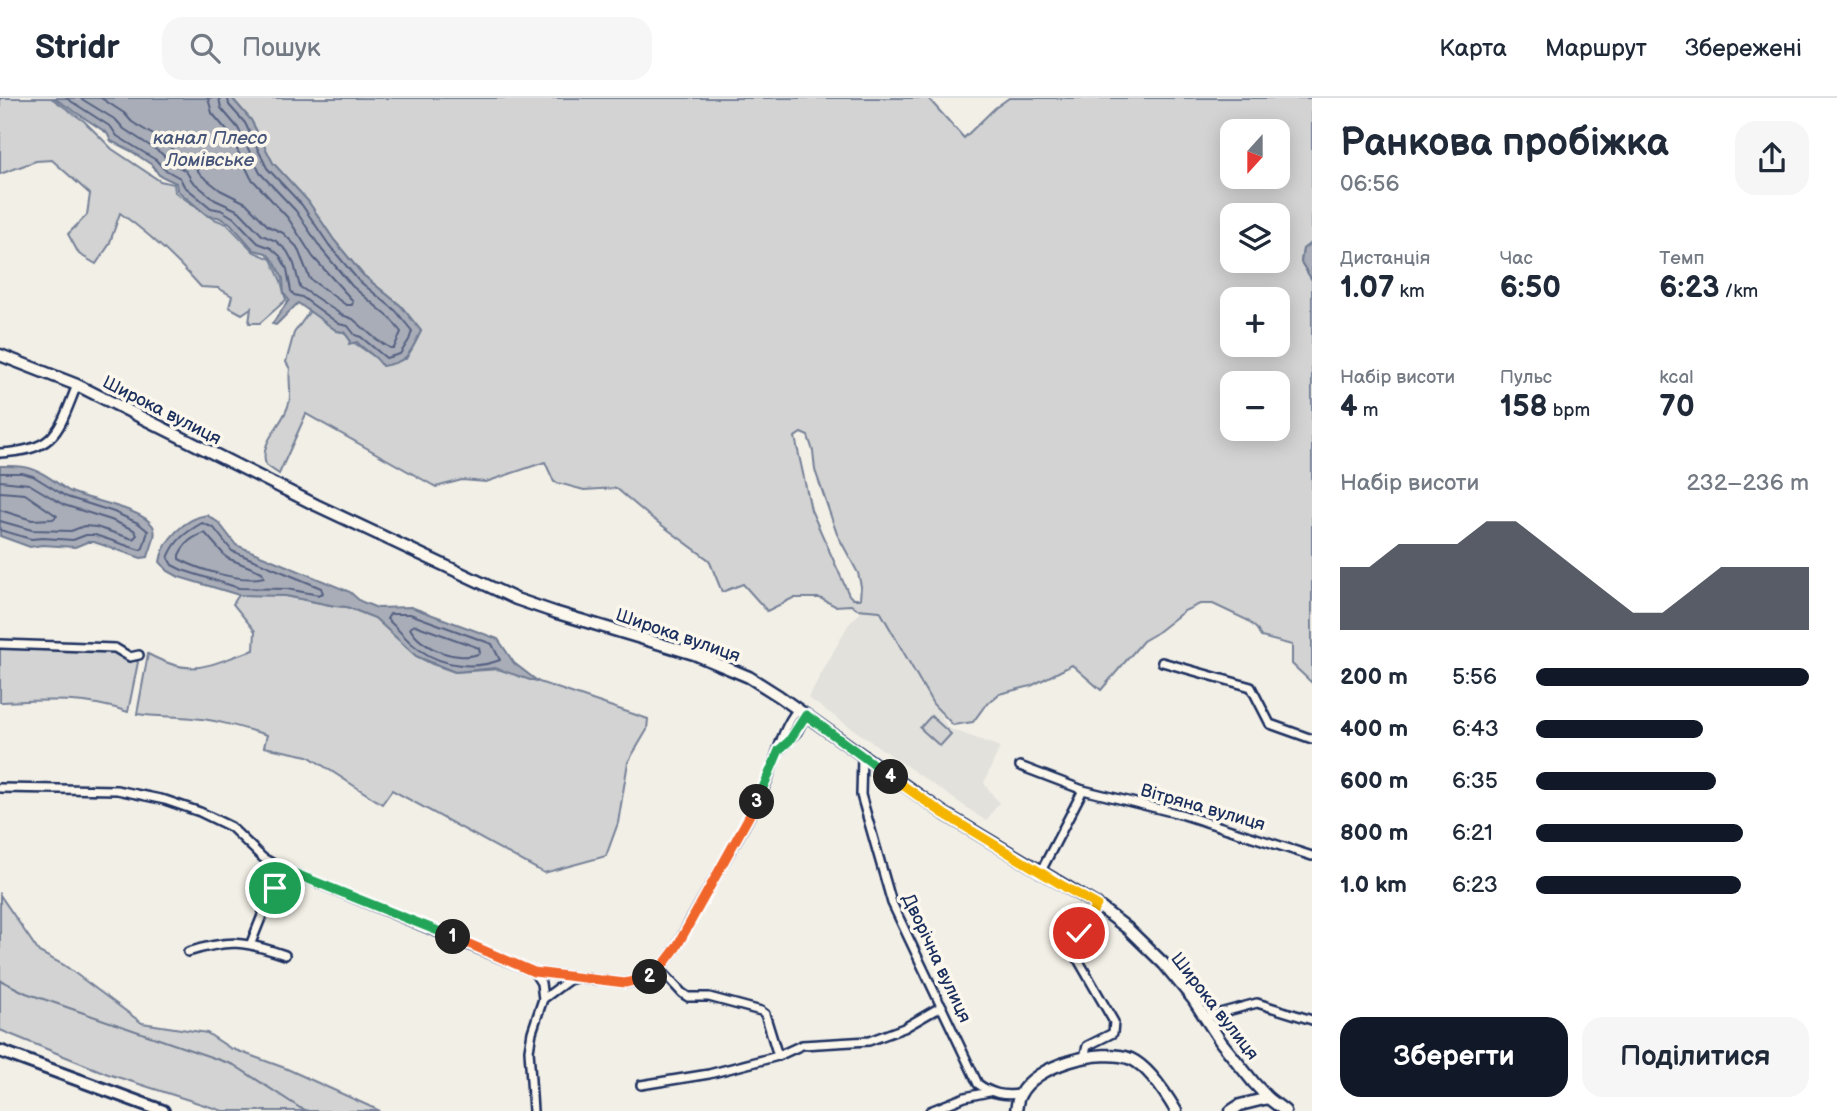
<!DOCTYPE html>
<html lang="uk">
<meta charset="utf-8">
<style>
body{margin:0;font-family:"Balsamiq Sans",sans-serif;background:#f6f6f7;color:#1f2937;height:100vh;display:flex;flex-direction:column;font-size:26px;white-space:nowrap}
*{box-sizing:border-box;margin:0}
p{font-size:23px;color:#747a83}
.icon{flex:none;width:38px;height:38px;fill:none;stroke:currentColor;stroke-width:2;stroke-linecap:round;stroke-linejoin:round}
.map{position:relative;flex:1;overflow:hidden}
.panel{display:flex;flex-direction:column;background:#fff;width:525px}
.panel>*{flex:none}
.needle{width:46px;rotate:201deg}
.controls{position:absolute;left:1220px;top:21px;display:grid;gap:14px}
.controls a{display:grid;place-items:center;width:70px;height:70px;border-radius:14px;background:#fff;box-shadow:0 4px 18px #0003;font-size:35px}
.pin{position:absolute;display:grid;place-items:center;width:60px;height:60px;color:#fff;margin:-30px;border:4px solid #fff;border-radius:50%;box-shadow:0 2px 7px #0007}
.km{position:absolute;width:35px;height:35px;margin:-18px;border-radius:50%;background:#222;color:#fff;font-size:19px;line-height:35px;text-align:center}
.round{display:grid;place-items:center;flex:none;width:74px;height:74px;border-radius:21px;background:#f6f6f7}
.overview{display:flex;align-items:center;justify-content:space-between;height:119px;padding:0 28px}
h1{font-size:38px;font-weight:700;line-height:52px}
.stats{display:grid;grid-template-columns:repeat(3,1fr);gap:10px;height:119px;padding:7px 28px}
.stats div{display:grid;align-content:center}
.stats b{font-size:30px;font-weight:700}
.stats small{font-size:19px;font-weight:400}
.stats p{font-size:19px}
.chart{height:196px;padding:14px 28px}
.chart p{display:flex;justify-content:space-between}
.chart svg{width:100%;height:126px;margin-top:7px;fill:#111827;opacity:.7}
.primary-button{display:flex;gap:14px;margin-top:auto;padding:14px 28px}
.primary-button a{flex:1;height:80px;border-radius:21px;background:#111827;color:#fff;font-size:28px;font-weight:700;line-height:80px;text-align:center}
.primary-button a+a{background:#f6f6f7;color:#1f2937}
ul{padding:0 28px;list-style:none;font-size:23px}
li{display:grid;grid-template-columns:112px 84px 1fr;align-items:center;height:52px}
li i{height:18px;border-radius:9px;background:#111827}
header{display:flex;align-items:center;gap:42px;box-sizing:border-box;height:98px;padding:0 35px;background:#fff;border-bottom:2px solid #e0e1e3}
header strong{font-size:33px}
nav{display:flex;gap:38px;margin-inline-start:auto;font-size:24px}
.search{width:490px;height:63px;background:#f6f6f7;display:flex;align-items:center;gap:18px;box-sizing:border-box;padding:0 24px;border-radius:21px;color:#747a83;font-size:26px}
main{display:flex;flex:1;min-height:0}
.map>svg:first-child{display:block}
.built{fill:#e2e1dc}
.green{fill:#d2d3d2;stroke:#768198;stroke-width:2;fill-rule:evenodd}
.water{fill:#a9adb7;stroke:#707b93;stroke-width:2}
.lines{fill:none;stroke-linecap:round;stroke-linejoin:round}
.shore{stroke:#546182;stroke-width:2}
.stream{stroke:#707b93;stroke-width:2}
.street-casing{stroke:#1b2f5e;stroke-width:12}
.secondary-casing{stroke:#1b2f5e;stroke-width:15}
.primary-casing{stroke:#1b2f5e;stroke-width:16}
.street{stroke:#fbf7ec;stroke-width:7}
.secondary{stroke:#fbf7ec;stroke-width:10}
.primary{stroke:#fbf7ec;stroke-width:10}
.split-1-casing{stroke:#fff;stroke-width:14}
.split-2-casing{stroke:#fff;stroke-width:14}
.split-3-casing{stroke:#fff;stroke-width:14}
.split-4-casing{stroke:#fff;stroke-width:14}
.split-5-casing{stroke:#fff;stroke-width:14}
.split-6-casing{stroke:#fff;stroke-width:14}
.split-1{stroke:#22a559;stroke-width:9}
.split-2{stroke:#f0652b;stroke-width:9}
.split-3{stroke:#f0652b;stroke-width:9}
.split-4{stroke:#22a559;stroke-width:9}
.split-5{stroke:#f5b400;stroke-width:9}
.split-6{stroke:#f5b400;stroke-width:9}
.labels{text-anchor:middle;stroke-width:7;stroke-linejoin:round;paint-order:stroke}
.street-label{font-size:18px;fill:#1b2f5e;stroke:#fbf7ec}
.water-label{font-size:19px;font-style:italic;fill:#465579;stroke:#fbf7ec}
</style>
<header>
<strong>Stridr</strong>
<div class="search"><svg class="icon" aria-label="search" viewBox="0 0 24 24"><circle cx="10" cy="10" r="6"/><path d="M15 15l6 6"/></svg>Пошук</div>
<nav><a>Карта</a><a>Маршрут</a><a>Збережені</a></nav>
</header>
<main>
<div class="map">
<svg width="1312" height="1013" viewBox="0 0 1312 1013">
<rect width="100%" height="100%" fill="#f2efe6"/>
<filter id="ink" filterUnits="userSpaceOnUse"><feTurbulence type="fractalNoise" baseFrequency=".0143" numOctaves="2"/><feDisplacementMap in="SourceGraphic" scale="14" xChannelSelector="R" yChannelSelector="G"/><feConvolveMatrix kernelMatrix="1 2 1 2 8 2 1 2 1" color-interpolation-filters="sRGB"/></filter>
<g filter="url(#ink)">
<path class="built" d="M874,501L948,630L1000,649L984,685L999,705L986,723L808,600L848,527Z"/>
<g class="green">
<path d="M0,0H51L84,23L112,51L160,83L174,86L175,94L212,120L227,126L254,154L271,161L281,183L286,202L260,225H249L251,210L242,216L229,209L232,198L218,190L201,189C176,161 150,136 120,115L109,147L96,166L79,156L68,136L87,117L90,96L52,62L36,63L0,76Z"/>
<path d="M232,0H928L964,40L995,10L1009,0H1312V144L1303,151L1301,164L1312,182V585L1292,566V547L1261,539L1257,531L1247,522L1213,506H1200L1184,513L1155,536L1143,543L1101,592L1072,567L1031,588L999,596L984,609L973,624L953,627L933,606L880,513L857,511L851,507L835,508L820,500H793L767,513L743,486L722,494L709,462L648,417L616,390L584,392L554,384L545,364L486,384L462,382L436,389L306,316L279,376L266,367C258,343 284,327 289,305C292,294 288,282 290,271L286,264L294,235L310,213L337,233L344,234L350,242L378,261H406L421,233L401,208L363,177L334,142L308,103L273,65L251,22ZM1232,33H1278V79H1232ZM1232,117H1278V163H1232ZM1232,201H1278V247H1232ZM1232,285H1278V331H1232ZM801,335L808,338L813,353L815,372L837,436L858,475L861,488L860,501H853L849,497L811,412L795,339Z"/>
<path d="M254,496L286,498L335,508L347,509L375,520L416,558L432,566L455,574L501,571L648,621L647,632L628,664L618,725L606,758L544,775L392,692L382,706L308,658L264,649L267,637C242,630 218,622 192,620C174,618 156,619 137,616L148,556C195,581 208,566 254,552L255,533L233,506L239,497Z"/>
<path d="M0,546L116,551L138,564L128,614C86,599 44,602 0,604Z"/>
<path d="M931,618L951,636L940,648L920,630Z"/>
<path d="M0,797L39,854L64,867L142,925L207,935L230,950L285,970L380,1013H223L108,976L0,932Z"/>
</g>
<g class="water">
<path d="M54,0H232L251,22L273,65L308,103L334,142L363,177L401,208L421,233C410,256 408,264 382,268C377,258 365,253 357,244L349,246L350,242L344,234L337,233L298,205L276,227L272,226L289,202L284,196L283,181L274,163L266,155L254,152L230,125L218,119L208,118L177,92L176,85L159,77L152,67L131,53L111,43L107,35Z"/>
<path d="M1312,144V182L1301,164L1303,151Z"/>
<path d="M0,368C11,368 22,367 32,371C46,375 57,386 69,393C89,403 142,410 153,428C158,435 150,451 148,459L141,460L94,444H87L75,449L42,447L30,449L0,438Z"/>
<path d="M207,417L219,425L236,447L350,494L360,503L377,510L411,509L498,541L514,565L536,582H530L495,570L455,574L416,558L375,520L347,509L335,508L286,498L239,497L179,479L168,473L160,464C163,442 185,420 207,417Z"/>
</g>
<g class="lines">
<g class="shore">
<path d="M66,0L111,29L117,38L156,62L164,71L180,80L184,88L211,110L221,112L234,120L258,145L271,150L280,158L287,171L291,193L294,197L302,199L339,226L348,228L355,237L361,239L386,260L400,256L409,242L412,233L396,213L358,182L329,147L302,107L267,70L245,25L229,7L228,0"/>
<path d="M80,0L116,22L124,31L161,55L170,64L186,73L192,83L215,102L239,113L262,137L276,143L287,153L294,166L300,189L342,217L353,221L377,242L390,250H394L401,234L390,220L352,188L322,152L296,113L260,75L238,30L221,10L219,0"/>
<path d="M101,0L124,15L132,24L168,46L176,56L191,64L201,77L220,92L246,105L268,128L283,135L297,149L310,181L346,207H352L353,203L313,159L288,120L251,80L229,35L212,15L208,0"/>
<path d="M0,375H22L33,378L67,399L114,414L138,425L148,433L143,450L140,452L95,437H86L73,442L43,440L31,441L0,432"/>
<path d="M0,383L29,386L64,407L111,422L134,432L137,437L133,441L96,429L84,428L71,433L32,432L0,423"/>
<path d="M0,394L25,396L57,418L53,421L32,422L0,412"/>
<path d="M202,425L214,430L232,453L321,490L323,495L319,497L287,491L239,490L182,472L172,467L168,460C175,442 186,434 202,425Z"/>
<path d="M205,435L227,460L262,474L264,479C241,485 200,472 179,461V457C184,446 193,438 205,435Z"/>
<path d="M390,516H410L492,546L500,562C474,572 443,568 420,552C407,544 399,531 387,521Z"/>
<path d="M415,527L479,550L480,555C460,565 420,551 410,530Z"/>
</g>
<path class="stream" d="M0,882L26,895L234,967L300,1010L308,1013"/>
<defs>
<g id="street">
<path d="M0,355C57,352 58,334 77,287"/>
<path d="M0,546L115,550L130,559L139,557"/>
<path d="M1162,564L1251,589L1270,626L1312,641"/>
<path d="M780,652L797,634L806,617"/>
<path d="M862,658L861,697L892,805L978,986C992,996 1003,998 1020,996"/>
<path d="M1020,668L1083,692L1184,717L1312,758"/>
<path d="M0,690L117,692L165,702L200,714L231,729L263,760L281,770L534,874L625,885L646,881L660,871L676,850C702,797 736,748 762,695C776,667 778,635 798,611"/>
<path d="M1040,775L1083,692"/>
<path d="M251,845L281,770"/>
<path d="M188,854C230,841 244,843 285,857"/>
<path d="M660,871L682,895L688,899H709L761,913L765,916L778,958"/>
<path d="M534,874L541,885L543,901"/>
<path d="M1205,919L1257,905L1312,922"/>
<path d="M1084,959L1087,948L1113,935L1114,924L1076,858C1075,837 1085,824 1097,807"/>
<path d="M641,987L709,976L778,958L802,947L869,943L904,930L942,908"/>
<path d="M533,1013L529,952L532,934L543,901L569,882L576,880"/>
<path d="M930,1013L965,999L989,994"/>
</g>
<g id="secondary">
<path d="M0,257L77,287L316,407L516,501L554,514L694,556L749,579L779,598L945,716L1097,807L1127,830L1164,866L1193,901L1221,944L1254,985L1268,1000L1285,1013"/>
<path d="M1016,1013C1017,1008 1017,1002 1020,997C1034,967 1102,949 1131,961C1149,969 1166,996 1176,1013"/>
<path d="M1231,1013L1240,1007L1268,1000"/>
</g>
<path id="primary" d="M0,953L163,1013"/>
</defs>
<use href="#street" class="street-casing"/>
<use href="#secondary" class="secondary-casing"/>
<use href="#primary" class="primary-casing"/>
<use href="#street" class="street"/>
<use href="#secondary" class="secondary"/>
<use href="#primary" class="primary"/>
</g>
</g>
<g class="lines" filter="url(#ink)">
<defs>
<path id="split-1" d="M275,790L281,770L453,839"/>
<path id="split-2" d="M453,839L534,874L625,885L650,879"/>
<path id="split-3" d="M650,879L660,871L676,850L757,704"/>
<path id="split-4" d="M757,704L779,652L789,643L806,617L891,679"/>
<path id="split-5" d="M891,679L944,716L1065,789"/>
<path id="split-6" d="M1065,789L1097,807L1079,835"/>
</defs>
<use href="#split-1" class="split-1-casing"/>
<use href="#split-2" class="split-2-casing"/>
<use href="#split-3" class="split-3-casing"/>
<use href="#split-4" class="split-4-casing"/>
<use href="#split-5" class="split-5-casing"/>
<use href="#split-6" class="split-6-casing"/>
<use href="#split-1" class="split-1"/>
<use href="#split-2" class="split-2"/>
<use href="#split-3" class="split-3"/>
<use href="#split-4" class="split-4"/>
<use href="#split-5" class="split-5"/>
<use href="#split-6" class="split-6"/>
</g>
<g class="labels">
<g class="street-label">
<text transform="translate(162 312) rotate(27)" y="6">Широка вулиця</text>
<text transform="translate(678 537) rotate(19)" y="6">Широка вулиця</text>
<text transform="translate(1203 709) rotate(16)" y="6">Вітряна вулиця</text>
<text transform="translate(937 860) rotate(65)" y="6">Дворічна вулиця</text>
<text transform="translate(1215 908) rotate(52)" y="6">Широка вулиця</text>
</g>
<g class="water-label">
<text x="210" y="46">канал Плесо<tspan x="210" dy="22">Ломівське</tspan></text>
</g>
</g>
</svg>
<div class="controls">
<a><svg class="needle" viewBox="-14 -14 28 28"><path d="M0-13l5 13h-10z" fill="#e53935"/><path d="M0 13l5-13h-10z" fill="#747a83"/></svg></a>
<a><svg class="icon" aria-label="layers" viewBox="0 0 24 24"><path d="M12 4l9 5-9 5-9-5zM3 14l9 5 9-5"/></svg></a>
<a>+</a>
<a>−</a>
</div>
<div class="pin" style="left:275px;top:790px;background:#1e9e55"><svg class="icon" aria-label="arrive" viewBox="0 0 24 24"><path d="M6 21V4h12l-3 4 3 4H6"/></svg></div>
<div class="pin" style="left:1079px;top:835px;background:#d93025"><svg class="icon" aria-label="check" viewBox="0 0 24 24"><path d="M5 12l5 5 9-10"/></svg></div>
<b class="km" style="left:453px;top:839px">1</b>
<b class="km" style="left:650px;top:879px">2</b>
<b class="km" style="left:757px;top:704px">3</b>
<b class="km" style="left:891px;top:679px">4</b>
</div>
<section class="panel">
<div class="overview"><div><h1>Ранкова пробіжка</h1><p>06:56</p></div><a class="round"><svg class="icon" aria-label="share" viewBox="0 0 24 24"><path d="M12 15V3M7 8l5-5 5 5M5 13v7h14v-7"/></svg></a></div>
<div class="stats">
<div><p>Дистанція</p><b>1.07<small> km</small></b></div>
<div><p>Час</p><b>6:50</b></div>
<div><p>Темп</p><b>6:23<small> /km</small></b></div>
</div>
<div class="stats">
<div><p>Набір висоти</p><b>4<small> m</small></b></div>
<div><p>Пульс</p><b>158<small> bpm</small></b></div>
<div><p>kcal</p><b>70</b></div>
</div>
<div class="chart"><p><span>Набір висоти</span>232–236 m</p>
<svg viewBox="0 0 160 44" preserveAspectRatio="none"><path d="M0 44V22L10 22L20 14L30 14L40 14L50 6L60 6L70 14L80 22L90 30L100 38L110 38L120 30L130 22L140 22L150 22L160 22V44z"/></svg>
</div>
<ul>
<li><b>200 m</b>5:56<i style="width:100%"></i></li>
<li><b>400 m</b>6:43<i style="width:61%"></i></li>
<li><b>600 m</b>6:35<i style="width:66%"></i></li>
<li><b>800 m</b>6:21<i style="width:76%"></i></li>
<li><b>1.0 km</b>6:23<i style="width:75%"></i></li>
</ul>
<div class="primary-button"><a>Зберегти</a><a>Поділитися</a></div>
</section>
</main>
